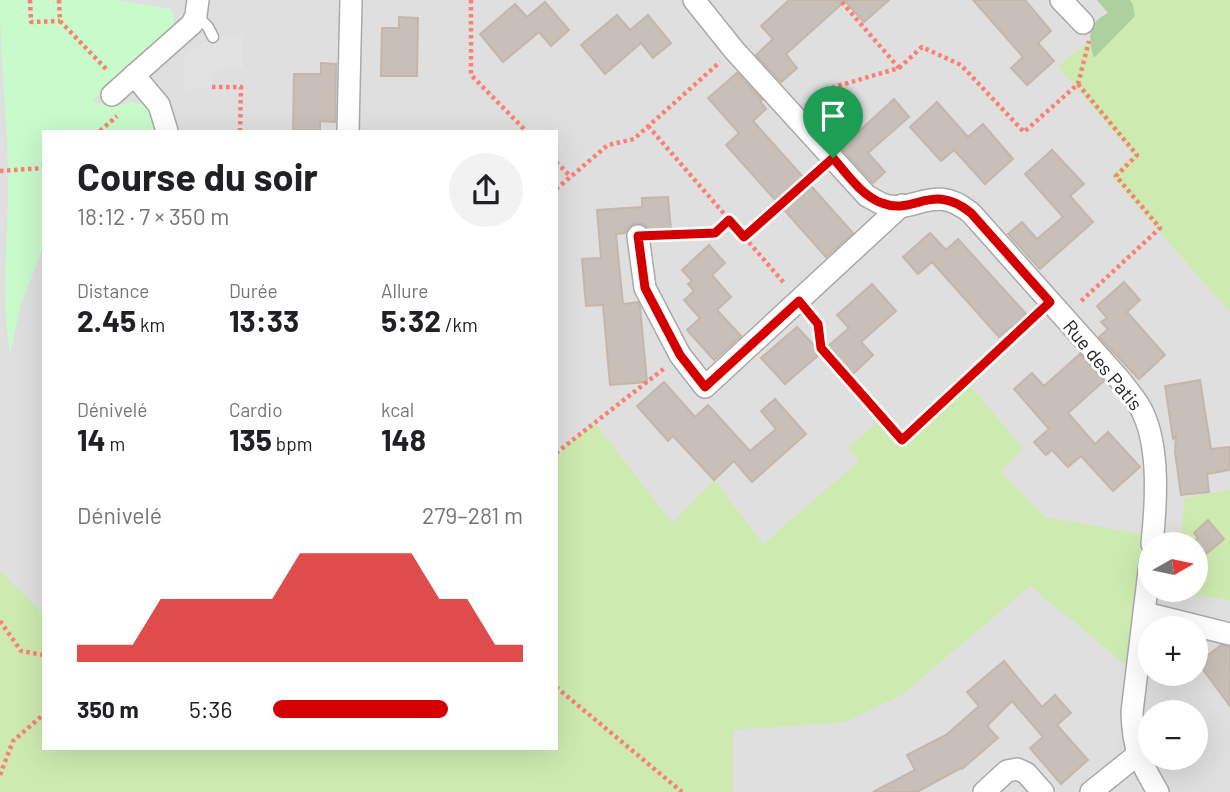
<!DOCTYPE html>
<html lang="fr">
<meta charset="utf-8">
<style>
body{margin:0;font-family:Barlow,sans-serif;background:#f2f2f2;color:#202124;height:100vh;display:flex;flex-direction:column;font-size:26px;white-space:nowrap}
*{box-sizing:border-box;margin:0}
p{font-size:23px;color:#757577}
.icon{flex:none;width:38px;height:38px;fill:none;stroke:currentColor;stroke-width:2;stroke-linecap:round;stroke-linejoin:round}
.map{position:relative;flex:1;overflow:hidden}
.drawer{position:absolute;left:42px;top:130px;width:516px;height:620px;display:flex;flex-direction:column;background:#fff;border-radius:0px;box-shadow:0 7px 28px #0002}
.drawer>*{flex:none}
.needle{width:46px;rotate:81deg}
.controls{position:absolute;left:1138px;top:532px;display:grid;gap:14px}
.controls a{display:grid;place-items:center;width:70px;height:70px;border-radius:50%;background:#fff;box-shadow:0 7px 28px #0002;font-size:35px}
.pin{position:absolute;display:grid;place-items:center;width:60px;height:60px;color:#fff;margin:-72px -30px;border-radius:50% 50% 50% 0;rotate:-45deg;box-shadow:0 0 7px #0007}
.pin .icon{rotate:45deg}
.round{display:grid;place-items:center;flex:none;width:74px;height:74px;border-radius:37px;background:#f2f2f2}
.overview{display:flex;align-items:center;justify-content:space-between;height:119px;padding:0 35px}
h1{font-size:38px;font-weight:700;line-height:52px}
.figures{display:grid;grid-template-columns:repeat(3,1fr);gap:10px;height:119px;padding:7px 35px}
.figures div{display:grid;align-content:center}
.figures b{font-size:30px;font-weight:700}
.figures small{font-size:19px;font-weight:400}
.figures p{font-size:19px}
.chart{height:196px;padding:14px 35px}
.chart p{display:flex;justify-content:space-between}
.chart svg{width:100%;height:126px;margin-top:7px;fill:#d40000;opacity:.7}
ul{padding:0 35px;list-style:none;font-size:23px}
li{display:grid;grid-template-columns:112px 84px 1fr;align-items:center;height:52px}
li i{height:18px;border-radius:9px;background:#d40000}
.map>svg:first-child{display:block}
.residential{fill:#e0dfdf;fill-rule:evenodd}
.grass{fill:#cdebb0}
.forest{fill:#add19e}
.park{fill:#c8facc}
.parking{fill:#e2e2e2}
.building{fill:#c7bfb8;stroke:#c4b6ab;stroke-width:2}
.lines{fill:none;stroke-linecap:round;stroke-linejoin:round}
.service-casing{stroke:#a9a9a9;stroke-width:13}
.minor-casing{stroke:#a9a9a9;stroke-width:24}
.path{stroke:#fa8072;stroke-width:4.5;stroke-dasharray:3.5 3.5;stroke-linecap:butt}
.service{stroke:#fff;stroke-width:10}
.minor{stroke:#fff;stroke-width:21}
.route-casing{stroke:#fff;stroke-width:14}
.route{stroke:#d40000;stroke-width:9}
.labels{text-anchor:middle;stroke-width:6;stroke-linejoin:round;paint-order:stroke}
.street-label{font-size:19px;fill:#222;stroke:#fff}
</style>
<div class="map">
<svg width="1230" height="792" viewBox="0 0 1230 792">
<rect width="100%" height="100%" fill="#f2efe9"/>
<path class="residential" d="M0,0H1230V792H0ZM44,131H556V747H44ZM1150,544H1195V590H1150ZM1150,628H1195V674H1150ZM1150,712H1195V758H1150Z"/>
<g class="grass">
<path d="M1130,0H1230V312L1111,176L1133,155L1058,66L1089,41L1095,57L1135,16L1133,5Z"/>
<path d="M964,379L1023,448L1001,472L1045,517L1153,536L1137,674L1030,586L903,694L846,722L733,730V792H0V571L44,614V747H556L557,453L595,423L672,523L714,480L763,544L859,461L848,448L885,415L905,437Z"/>
<path d="M1230,490V600L1177,592V590H1195V544H1181L1184,498Z"/>
</g>
<path class="forest" d="M1097,0H1130L1133,5L1135,16L1094,58C1088,38 1087,23 1108,13Z"/>
<path class="park" d="M0,0H117L171,9L174,17L172,29L132,60L92,102L116,106L132,102L149,106L160,131H44V245L21,304L10,354C0,295 9,233 8,172C7,115 0,58 0,0Z"/>
<path class="parking" d="M243,35V68L213,70L212,87L184,90V55L213,37Z"/>
<g class="building">
<path d="M789,0H889L864,22L845,1L786,54L797,68L781,82L756,55L773,39L761,26Z"/>
<path d="M973,0H1025L1051,31L1038,43L1054,61L1027,85L1011,68L1023,57Z"/>
<path d="M545,2L569,30L551,46L539,32L503,62L480,34L515,4L527,17Z"/>
<path d="M617,15L630,30L648,15L671,43L653,58L641,43L605,74L581,45Z"/>
<path d="M399,17L418,18L417,76H381L382,28H399Z"/>
<path d="M321,63L336,64L335,122L320,121V131H293L294,74H321Z"/>
<path d="M737,73L762,100L760,101L766,109L753,121L853,233L826,257L726,145L739,133L708,98Z"/>
<path d="M894,99L909,117L868,153L885,172L873,183L841,148Z"/>
<path d="M937,102L968,137L983,124L1013,159L985,184L954,150L941,161L910,127Z"/>
<path d="M1052,150L1084,184L1070,196L1093,222L1040,269L1008,234L1022,222L1037,239L1063,217L1025,174Z"/>
<path d="M668,197L671,230L650,231L644,224L637,223L629,226L625,233L616,234L623,304L638,302L640,307L647,382L610,385L603,305L586,306L582,259L601,258L597,210L642,207V198Z"/>
<path d="M930,233L946,250L958,239L1029,317L1015,329L1012,326L999,337L932,262L918,274L903,257Z"/>
<path d="M709,245L725,263L712,275L731,297L717,310L741,336L714,360L687,330L700,318L684,300L694,291L688,284L692,281L682,270Z"/>
<path d="M1124,282L1140,300L1127,312L1165,355L1139,379L1099,337L1108,329L1101,322L1107,318L1097,306Z"/>
<path d="M872,284L896,311L861,342L873,355L851,376L826,348L849,328L837,315Z"/>
<path d="M797,327L821,353L785,384L761,358Z"/>
<path d="M1080,354L1104,381L1068,413L1095,444L1108,432L1140,467L1113,491L1081,456L1068,467L1052,450L1046,455L1034,442L1049,429L1014,389L1032,373L1044,386Z"/>
<path d="M1200,380L1211,449L1230,447V470L1207,474L1209,492L1181,495L1175,452L1176,436L1173,439L1165,386Z"/>
<path d="M664,382L695,417L708,405L750,451L776,429L761,411L775,399L806,434L752,482L734,461L714,480L673,436L668,441L637,406Z"/>
<path d="M1208,520L1224,539L1195,563V544H1191L1198,538L1194,533Z"/>
<path d="M1221,645L1230,647V706L1198,663Z"/>
<path d="M1004,661L1042,707L1055,695L1071,713L1057,725L1088,760L1061,784L1030,748L1043,737L1012,701L987,726L998,738L962,769L961,768L917,792H873L915,770L907,755L946,735L979,706L967,692Z"/>
</g>
<g class="lines">
<defs>
<path id="service" d="M196,15L208,27L213,37"/>
<g id="minor">
<path d="M694,0L734,50L867,196C872,198 877,202 882,204C915,216 932,181 971,213L1121,381C1128,391 1138,401 1143,413C1160,449 1156,505 1152,544"/>
<path d="M1061,0L1083,23"/>
<path d="M134,75L159,105L167,131"/>
<path d="M112,95L192,24L196,15L198,0"/>
<path d="M348,131L351,0"/>
<path d="M638,236L645,288L680,355L705,387L902,205"/>
<path d="M1150,563L1132,712C1133,750 1140,761 1158,792"/>
<path d="M1145,613L1230,634"/>
<path d="M984,792L1007,771L1017,769L1026,773L1043,792"/>
<path d="M1091,792L1137,755"/>
</g>
</defs>
<use href="#service" class="service-casing"/>
<use href="#minor" class="minor-casing"/>
<g class="path">
<path d="M30,0L31,22L60,21"/>
<path d="M59,0L60,21L108,71"/>
<path d="M471,0V75L526,131"/>
<path d="M899,68L922,47L961,65L1024,132L1078,84L1089,41"/>
<path d="M1078,84L1137,155L1116,176L1160,228L1079,303"/>
<path d="M212,87H241L240,131"/>
<path d="M811,107L834,87L899,68L840,0"/>
<path d="M648,126L785,284"/>
<path d="M100,131L117,116"/>
<path d="M556,162L571,177"/>
<path d="M0,171L44,168"/>
<path d="M556,189L608,145L634,139L720,62"/>
<path d="M656,235L715,233L729,220"/>
<path d="M744,238L817,173"/>
<path d="M811,315L818,324L821,348L902,440L1036,316"/>
<path d="M556,453L666,367"/>
<path d="M0,621L21,651L44,655"/>
<path d="M556,687L682,792"/>
<path d="M0,775L13,741L44,714"/>
</g>
<use href="#service" class="service"/>
<use href="#minor" class="minor"/>
</g>
<g class="lines">
<defs>
<path id="route" d="M833,158C847,174 862,196 882,203C914,216 932,181 971,213L1050,302L902,440L821,348L818,324L799,301L705,387L680,355L645,288L638,236L715,233L729,220L744,237Z"/>
</defs>
<use href="#route" class="route-casing"/>
<use href="#route" class="route"/>
</g>
<g class="labels">
<g class="street-label">
<text transform="translate(1103 365) rotate(50)" y="7">Rue des Patis</text>
</g>
</g>
</svg>
<div class="controls">
<a><svg class="needle" viewBox="-14 -14 28 28"><path d="M0-13l5 13h-10z" fill="#e53935"/><path d="M0 13l5-13h-10z" fill="#757577"/></svg></a>
<a>+</a>
<a>−</a>
</div>
<div class="pin" style="left:833px;top:158px;background:#1e9e55"><svg class="icon" aria-label="arrive" viewBox="0 0 24 24"><path d="M6 21V4h12l-3 4 3 4H6"/></svg></div>
<section class="drawer">
<div class="overview"><div><h1>Course du soir</h1><p>18:12 · 7 × 350 m</p></div><a class="round"><svg class="icon" aria-label="share" viewBox="0 0 24 24"><path d="M12 15V3M7 8l5-5 5 5M5 13v7h14v-7"/></svg></a></div>
<div class="figures">
<div><p>Distance</p><b>2.45<small> km</small></b></div>
<div><p>Durée</p><b>13:33</b></div>
<div><p>Allure</p><b>5:32<small> /km</small></b></div>
</div>
<div class="figures">
<div><p>Dénivelé</p><b>14<small> m</small></b></div>
<div><p>Cardio</p><b>135<small> bpm</small></b></div>
<div><p>kcal</p><b>148</b></div>
</div>
<div class="chart"><p><span>Dénivelé</span>279–281 m</p>
<svg viewBox="0 0 160 44" preserveAspectRatio="none"><path d="M0 44V38L10 38L20 38L30 22L40 22L50 22L60 22L70 22L80 6L90 6L100 6L110 6L120 6L130 22L140 22L150 38L160 38V44z"/></svg>
</div>
<ul>
<li><b>350 m</b>5:36<i style="width:70%"></i></li>
</ul>
</section>
</div>
